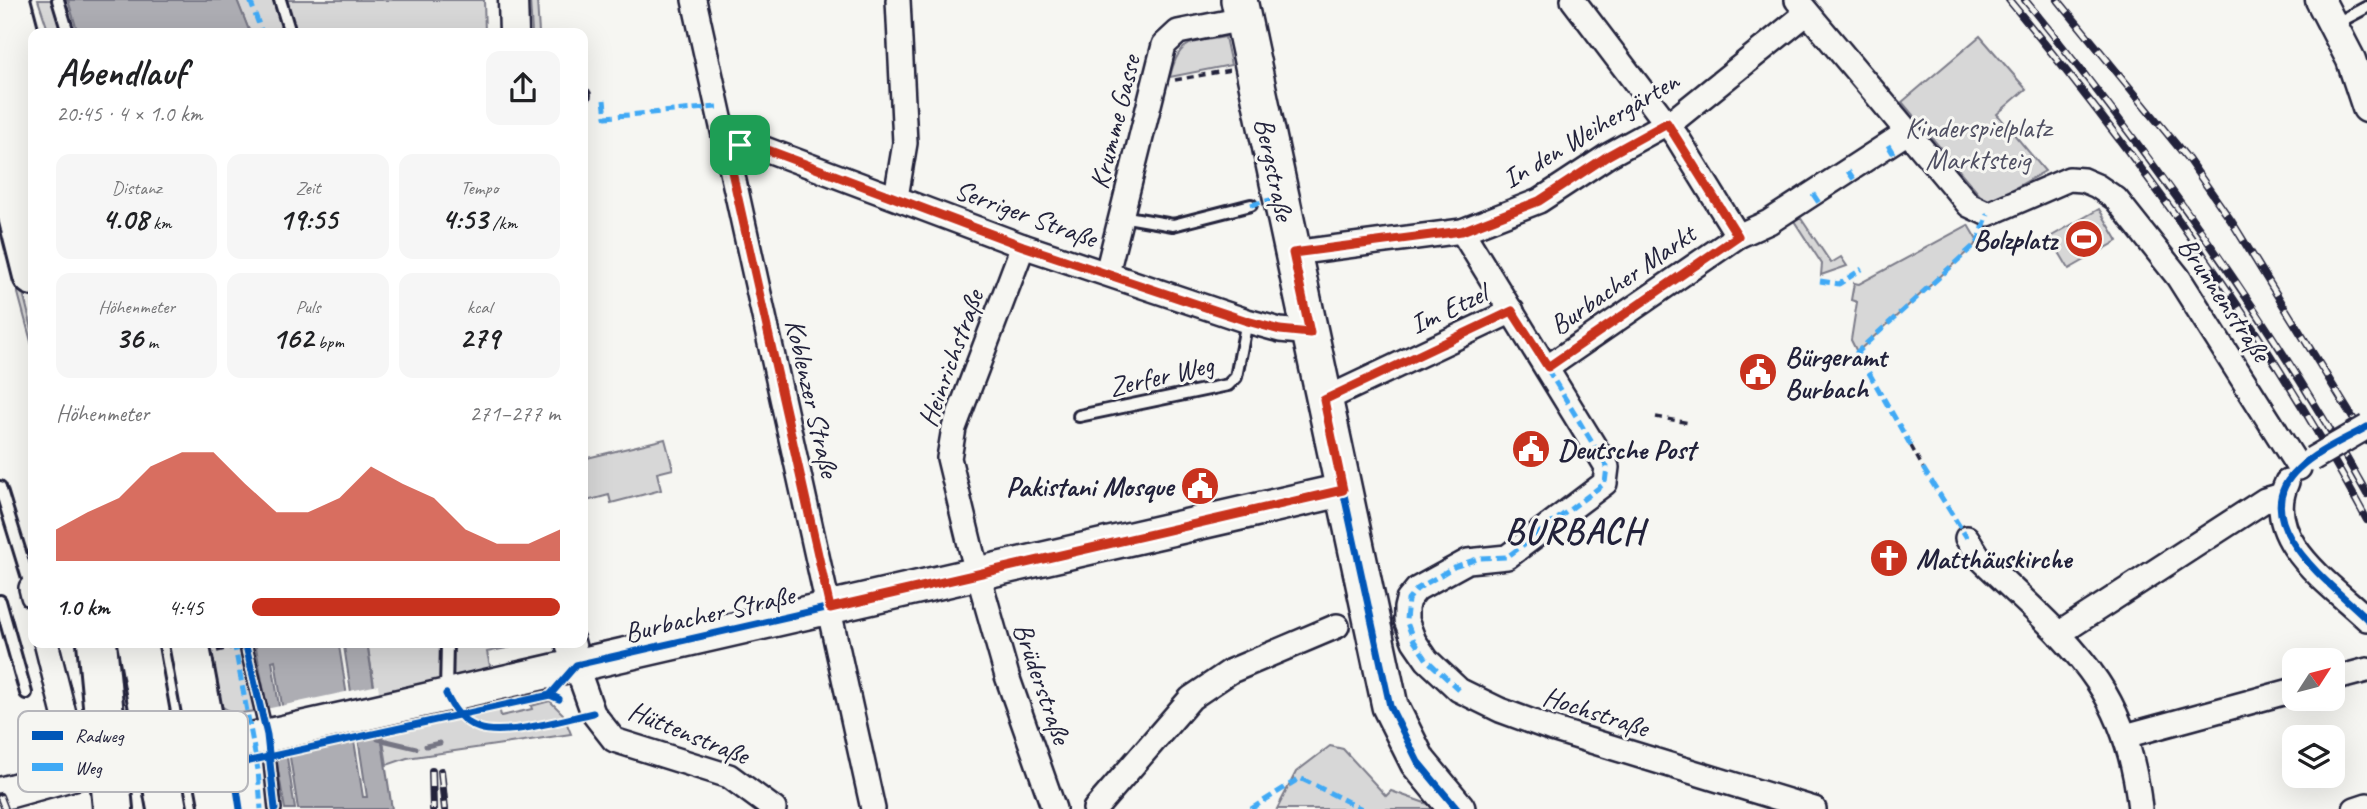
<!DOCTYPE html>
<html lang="de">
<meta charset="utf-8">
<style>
body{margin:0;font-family:Caveat,sans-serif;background:#f6f6f6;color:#202124;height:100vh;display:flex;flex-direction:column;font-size:26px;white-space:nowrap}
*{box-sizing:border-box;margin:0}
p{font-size:23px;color:#757577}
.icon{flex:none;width:38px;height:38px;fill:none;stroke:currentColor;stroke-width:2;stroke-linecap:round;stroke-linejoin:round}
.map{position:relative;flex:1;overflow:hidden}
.panel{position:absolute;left:28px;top:28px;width:560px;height:620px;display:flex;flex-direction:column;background:#fff;border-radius:14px;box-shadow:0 7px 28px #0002}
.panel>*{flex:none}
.needle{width:46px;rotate:54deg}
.tools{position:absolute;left:2282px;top:648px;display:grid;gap:14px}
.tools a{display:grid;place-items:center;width:63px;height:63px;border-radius:14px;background:#fff;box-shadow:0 7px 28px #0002;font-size:35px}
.pin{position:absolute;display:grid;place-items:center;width:60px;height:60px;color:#fff;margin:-30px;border-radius:14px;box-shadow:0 4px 10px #0006}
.round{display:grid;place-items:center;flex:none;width:74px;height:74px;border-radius:14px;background:#f6f6f6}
.head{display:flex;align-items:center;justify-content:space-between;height:119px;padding:0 28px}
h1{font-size:38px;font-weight:600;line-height:52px}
.metrics{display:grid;grid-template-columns:repeat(3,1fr);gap:10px;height:119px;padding:7px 28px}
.metrics div{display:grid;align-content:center;border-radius:14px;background:#f6f6f6;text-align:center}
.metrics b{font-size:30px;font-weight:600}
.metrics small{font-size:19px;font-weight:400}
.metrics p{font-size:19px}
.chart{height:196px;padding:14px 28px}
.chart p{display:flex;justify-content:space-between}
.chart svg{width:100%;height:126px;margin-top:7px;fill:#c8321e;opacity:.7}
ul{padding:0 28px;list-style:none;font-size:23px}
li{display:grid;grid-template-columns:112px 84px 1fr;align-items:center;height:52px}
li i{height:18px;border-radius:9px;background:#c8321e}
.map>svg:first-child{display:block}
.green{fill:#d7d7d7;stroke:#7c7c89;stroke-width:2}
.water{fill:#adadb3;stroke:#757583;stroke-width:2;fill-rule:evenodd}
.pier{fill:#f6f6f2}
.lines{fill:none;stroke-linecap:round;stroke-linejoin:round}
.stream{stroke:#757583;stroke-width:5}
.service-casing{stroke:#22223b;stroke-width:16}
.minor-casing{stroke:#22223b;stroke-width:28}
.tertiary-casing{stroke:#22223b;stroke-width:33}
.secondary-casing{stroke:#22223b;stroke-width:37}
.primary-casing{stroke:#22223b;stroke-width:40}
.motorway-casing{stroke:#22223b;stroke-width:44}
.path{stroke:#22223b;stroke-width:3.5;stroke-dasharray:7 5;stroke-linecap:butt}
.service{stroke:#f6f6f2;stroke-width:10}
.minor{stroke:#f6f6f2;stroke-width:23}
.tertiary{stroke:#f6f6f2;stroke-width:28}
.secondary{stroke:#f6f6f2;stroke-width:32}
.primary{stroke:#f6f6f2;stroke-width:35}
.motorway{stroke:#f6f6f2;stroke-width:38}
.rail-casing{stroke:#22223b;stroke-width:8}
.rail{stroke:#f6f6f2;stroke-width:5;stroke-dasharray:16;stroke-linecap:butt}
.minor-bridge-casing{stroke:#22223b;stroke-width:28;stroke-linecap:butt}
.secondary-bridge-casing{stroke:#22223b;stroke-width:37;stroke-linecap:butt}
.minor-bridge{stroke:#f6f6f2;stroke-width:23}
.secondary-bridge{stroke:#f6f6f2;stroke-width:32}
.quiet{stroke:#3fa9f5;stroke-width:5;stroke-dasharray:10 5;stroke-linecap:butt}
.cycleway-casing{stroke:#f6f6f2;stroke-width:11}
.cycleway{stroke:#0057b8;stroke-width:7}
.route-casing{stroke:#fff;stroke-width:14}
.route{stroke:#c8321e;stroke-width:9}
.labels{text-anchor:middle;stroke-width:6;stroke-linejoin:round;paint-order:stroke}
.street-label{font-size:28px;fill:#22223b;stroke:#f6f6f2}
.park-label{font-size:28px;fill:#4f4f62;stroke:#f6f6f2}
.poi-label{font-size:28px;font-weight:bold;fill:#22223b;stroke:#f6f6f2;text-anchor:start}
.district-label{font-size:35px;font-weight:bold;letter-spacing:2px;fill:#22223b;stroke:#f6f6f2}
.key{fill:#f6f6f2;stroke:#b6b6bb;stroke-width:2}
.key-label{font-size:19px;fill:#22223b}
</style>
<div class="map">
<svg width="2367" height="809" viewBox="0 0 2367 809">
<rect width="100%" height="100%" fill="#f6f6f2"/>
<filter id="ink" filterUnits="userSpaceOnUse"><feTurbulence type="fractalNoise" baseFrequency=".0143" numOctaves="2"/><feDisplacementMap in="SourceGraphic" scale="14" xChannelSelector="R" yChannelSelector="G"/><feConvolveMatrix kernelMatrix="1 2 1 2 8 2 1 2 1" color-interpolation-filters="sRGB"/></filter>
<g filter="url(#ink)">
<g class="green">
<path d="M38,0H68L78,33H49Z"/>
<path d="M237,0H484L485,33H250Z"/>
<path d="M530,0H537L539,33H532Z"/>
<path d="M1980,36L2026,89L1997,114L2045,171L1987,204L1902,102Z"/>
<path d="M1225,37L1231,65L1170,77C1179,39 1190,43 1225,37Z"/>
<path d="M0,202L33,332V349L0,226Z"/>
<path d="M1812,203L1814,207L1800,217L1831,263L1841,257L1847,266L1821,275L1822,264L1787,210Z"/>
<path d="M2099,209L2118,241L2069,269L2050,237Z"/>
<path d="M1968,225L1978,242L1857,352L1851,340L1857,302L1851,300L1854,283L1859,284Z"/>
<path d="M665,439L673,469L657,473L661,490L611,503L609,495L583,502V459Z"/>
<path d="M204,642H255L269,709L234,714L218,704Z"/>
<path d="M367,642H518L516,646L487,652L501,716L532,709L531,706L550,701L563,714L571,734L407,758L387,765Z"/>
<path d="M1330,746L1343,749L1386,796L1391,791L1442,809H1277L1296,772Z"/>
</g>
<g class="water">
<path d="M68,0H237L250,33H78Z"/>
<path d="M255,642H367L392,809H298L275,660L272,661L295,809H285ZM339,646H344L367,797H363Z"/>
</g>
<path class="pier" d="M378,685L386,735L274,760L266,709Z"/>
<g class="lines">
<g class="stream">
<path d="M378,739L416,748"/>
<path d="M426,746L440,743"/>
</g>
<defs>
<g id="service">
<path d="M58,0L68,33"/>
<path d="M280,0L290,33"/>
<path d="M2335,24L2367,7"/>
<path d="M583,95H584"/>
<path d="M1121,216L1173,225L1251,205"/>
<path d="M1079,416L1228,385L1236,377L1247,321"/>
<path d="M0,487L31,588"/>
<path d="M0,601L26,693"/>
<path d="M245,642L267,735L275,809"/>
<path d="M446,692L447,642"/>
</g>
<g id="minor">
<path d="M694,0L873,809"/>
<path d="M1573,0L1677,137L1738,236"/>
<path d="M1797,0L1969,205L1988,214L2069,179L2083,180L2097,186L2116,199L2178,277L2299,468"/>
<path d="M726,145L765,149L1023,246L1247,321L1280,330L1310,333"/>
<path d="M896,197L905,143L898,0"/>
<path d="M1462,231L1607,467L1605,483L1507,557L1468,561L1417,589L1408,600L1406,608V620L1414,641L1427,660L1459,690L1500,710L1552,729L1814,809"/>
<path d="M1023,246L954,428L949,458L972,553L1007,676L1054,809"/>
<path d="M1293,253L1462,231L1539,201L1609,155L1678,117L1807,13"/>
<path d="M1107,273L1164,45L1178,32L1243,19"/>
<path d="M1548,367L1738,236L1769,222L1909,131"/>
<path d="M1324,400L1512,311"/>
<path d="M2287,482C2260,539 2332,585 2367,619"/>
<path d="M1967,538L1979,557C2064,640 2127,681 2140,809"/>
<path d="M31,588L33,596"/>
<path d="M2060,633L2265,500L2282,495"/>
<path d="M46,642L68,730L83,771"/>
<path d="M576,665L593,713L614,740L729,776L774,809"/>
<path d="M2333,679L2367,670"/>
<path d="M2125,736L2294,690"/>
<path d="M1095,809L1191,698L1231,671L1337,626"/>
<path d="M2355,809L2367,805"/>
</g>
<g id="tertiary">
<path d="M513,0L514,33"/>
<path d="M2320,0L2351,60L2367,108"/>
<path d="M570,642L576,665"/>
</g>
<g id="secondary">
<path d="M355,716L1343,490"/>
<path d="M0,794L83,771L134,764"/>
</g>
<path id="primary" d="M1239,0L1390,706L1418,762L1457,809"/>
<g id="motorway">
<path d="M10,0L33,87"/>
<path d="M0,57L31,174"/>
<path d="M0,144L33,276"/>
<path d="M97,642L113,809"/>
<path d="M137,642L167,809"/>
<path d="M189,642L220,809"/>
</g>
</defs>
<use href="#service" class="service-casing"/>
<use href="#minor" class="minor-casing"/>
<use href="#tertiary" class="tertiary-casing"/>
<use href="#secondary" class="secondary-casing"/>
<use href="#primary" class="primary-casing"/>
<use href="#motorway" class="motorway-casing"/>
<g class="path">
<path d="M1175,80L1230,70"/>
<path d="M1656,417L1689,423"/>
<path d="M1911,446L1923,468"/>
<path d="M217,651L233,647"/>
<path d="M38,732L49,742"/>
</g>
<use href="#service" class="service"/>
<use href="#minor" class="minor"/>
<use href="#tertiary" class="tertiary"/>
<use href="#secondary" class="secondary"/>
<use href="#primary" class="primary"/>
<use href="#motorway" class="motorway"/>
<defs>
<g id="rail">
<path d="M2009,0C2143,163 2267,334 2367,520"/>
<path d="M2025,0C2152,156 2269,318 2367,494"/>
<path d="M2058,0L2188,159L2232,222L2367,441"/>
<path d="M432,771L433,809"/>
<path d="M441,771L445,809"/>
<path d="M0,796L5,809"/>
</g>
</defs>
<use href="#rail" class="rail-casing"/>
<use href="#rail" class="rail"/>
<defs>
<path id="minor-bridge" d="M2312,459L2367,427"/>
<path id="secondary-bridge" d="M138,764L355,716"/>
</defs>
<use href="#minor-bridge" class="minor-bridge-casing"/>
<use href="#secondary-bridge" class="secondary-bridge-casing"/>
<use href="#minor-bridge" class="minor-bridge"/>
<use href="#secondary-bridge" class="secondary-bridge"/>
<g class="quiet">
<path d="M250,0L262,33"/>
<path d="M604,100L606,117L717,107"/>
<path d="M1888,145L1894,155"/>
<path d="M1848,171L1855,181"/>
<path d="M1813,194L1819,203"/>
<path d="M1251,205L1281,197"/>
<path d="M1820,281L1839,284L1862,269"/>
<path d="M1911,446L1857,352L1978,242L1988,214"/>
<path d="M1923,468L1967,538"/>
<path d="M234,642L258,770L261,809"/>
<path d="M1459,690L1427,660L1414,641L1406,620L1408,600L1417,589L1454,567L1480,558L1507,557L1605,483L1607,467L1512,311"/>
<path d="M1251,809L1300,778L1362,809"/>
</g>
<defs>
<g id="cycleway">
<path d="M2367,427C2344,440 2317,451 2298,469C2242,521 2333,585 2367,619"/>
<path d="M245,642L267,735L275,809"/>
<path d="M446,694C453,709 462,722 479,728C506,737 565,719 593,713"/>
<path d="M550,695L576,665L1343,490L1390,706L1418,762L1457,809"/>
<path d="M240,809L237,789L231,786L234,774L245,762L550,695L559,699"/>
</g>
</defs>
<use href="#cycleway" class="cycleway-casing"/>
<use href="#cycleway" class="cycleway"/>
</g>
</g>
<g class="lines" filter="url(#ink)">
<defs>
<path id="route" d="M1667,123L1738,236L1548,367L1512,311L1324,400L1343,490L830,608L726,145L765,149L1023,246L1247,321L1280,330L1310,333L1293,253L1462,231L1539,201L1609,155Z"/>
</defs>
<use href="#route" class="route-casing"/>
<use href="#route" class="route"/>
</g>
<defs>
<symbol id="stadium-disc" viewBox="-11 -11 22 22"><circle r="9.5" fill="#c8321e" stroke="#f6f6f2"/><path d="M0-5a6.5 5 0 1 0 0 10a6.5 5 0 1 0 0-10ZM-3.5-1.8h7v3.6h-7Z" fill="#fff"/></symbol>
<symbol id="civic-disc" viewBox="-11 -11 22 22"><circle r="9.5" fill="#c8321e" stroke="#f6f6f2"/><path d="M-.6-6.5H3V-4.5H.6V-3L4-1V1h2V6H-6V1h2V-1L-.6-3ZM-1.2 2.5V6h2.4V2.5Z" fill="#fff"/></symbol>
<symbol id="church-disc" viewBox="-11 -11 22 22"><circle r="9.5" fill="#c8321e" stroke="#f6f6f2"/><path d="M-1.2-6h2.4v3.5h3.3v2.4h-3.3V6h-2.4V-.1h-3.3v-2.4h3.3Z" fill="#fff"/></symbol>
</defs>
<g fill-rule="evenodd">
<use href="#stadium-disc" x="2062" y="217" width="44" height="44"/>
<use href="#civic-disc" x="1736" y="350" width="44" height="44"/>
<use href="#civic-disc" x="1509" y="427" width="44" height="44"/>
<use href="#civic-disc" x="1178" y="464" width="44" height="44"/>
<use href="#church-disc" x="1867" y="536" width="44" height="44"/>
</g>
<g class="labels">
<g class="street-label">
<text transform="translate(1114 122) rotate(-76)" y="10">Krumme Gasse</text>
<text transform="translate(1590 129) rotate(-31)" y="10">In den Weihergärten</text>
<text transform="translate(1275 169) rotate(78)" y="10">Bergstraße</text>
<text transform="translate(1026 213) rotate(20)" y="10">Serriger Straße</text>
<text transform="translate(1622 279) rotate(-35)" y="10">Burbacher Markt</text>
<text transform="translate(2225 299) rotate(56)" y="10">Brunnenstraße</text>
<text transform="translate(1448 308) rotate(-25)" y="10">Im Etzel</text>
<text transform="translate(950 358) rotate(-70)" y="10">Heinrichstraße</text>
<text transform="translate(1161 375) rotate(-13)" y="10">Zerfer Weg</text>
<text transform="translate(813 398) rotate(77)" y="10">Koblenzer Straße</text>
<text transform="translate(709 613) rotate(-13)" y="10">Burbacher Straße</text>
<text transform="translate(1043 683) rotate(71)" y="10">Brüderstraße</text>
<text transform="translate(1596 711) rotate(18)" y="10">Hochstraße</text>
<text transform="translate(689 732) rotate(22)" y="10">Hüttenstraße</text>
</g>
<g class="park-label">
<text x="1978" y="137">Kinderspielplatz<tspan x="1978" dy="32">Marktsteig</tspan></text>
</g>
<g class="poi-label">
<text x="2057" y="249" text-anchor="end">Bolzplatz</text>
<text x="1785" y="366">Bürgeramt<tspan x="1785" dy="32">Burbach</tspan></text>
<text x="1558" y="459">Deutsche Post</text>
<text x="1173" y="496" text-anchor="end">Pakistani Mosque</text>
<text x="1916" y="568">Matthäuskirche</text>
</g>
<g class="district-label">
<text x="1575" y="543">BURBACH</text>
</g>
</g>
<rect x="18" y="711" width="230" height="81" rx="10" class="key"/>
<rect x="32" y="731" width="31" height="9" fill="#0057b8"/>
<rect x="32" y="763" width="31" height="8" fill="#3fa9f5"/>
<g class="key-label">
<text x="75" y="742">Radweg</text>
<text x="75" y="774">Weg</text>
</g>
</svg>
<div class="tools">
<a><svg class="needle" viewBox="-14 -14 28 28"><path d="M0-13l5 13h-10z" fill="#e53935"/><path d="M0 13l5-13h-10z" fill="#757577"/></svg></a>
<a><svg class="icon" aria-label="layers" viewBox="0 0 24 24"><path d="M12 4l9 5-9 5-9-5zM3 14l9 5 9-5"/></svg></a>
</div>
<div class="pin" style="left:740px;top:145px;background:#1e9e55"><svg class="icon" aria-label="arrive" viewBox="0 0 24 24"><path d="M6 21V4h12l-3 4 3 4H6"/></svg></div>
<section class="panel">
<div class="head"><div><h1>Abendlauf</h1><p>20:45 · 4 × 1.0 km</p></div><a class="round"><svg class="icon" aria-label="share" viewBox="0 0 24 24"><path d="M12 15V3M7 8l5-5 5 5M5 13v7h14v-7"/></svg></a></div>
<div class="metrics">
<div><p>Distanz</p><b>4.08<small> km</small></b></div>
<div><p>Zeit</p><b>19:55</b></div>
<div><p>Tempo</p><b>4:53<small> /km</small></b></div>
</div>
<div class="metrics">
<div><p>Höhenmeter</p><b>36<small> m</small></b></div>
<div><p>Puls</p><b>162<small> bpm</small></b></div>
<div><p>kcal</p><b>279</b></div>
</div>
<div class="chart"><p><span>Höhenmeter</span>271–277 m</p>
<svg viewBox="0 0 160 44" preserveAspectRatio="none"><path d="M0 44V33L10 27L20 22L30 11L40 6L50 6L60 17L70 27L80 27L90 22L100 11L110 17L120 22L130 33L140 38L150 38L160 33V44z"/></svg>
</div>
<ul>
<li><b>1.0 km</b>4:45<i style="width:100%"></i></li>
</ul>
</section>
</div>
